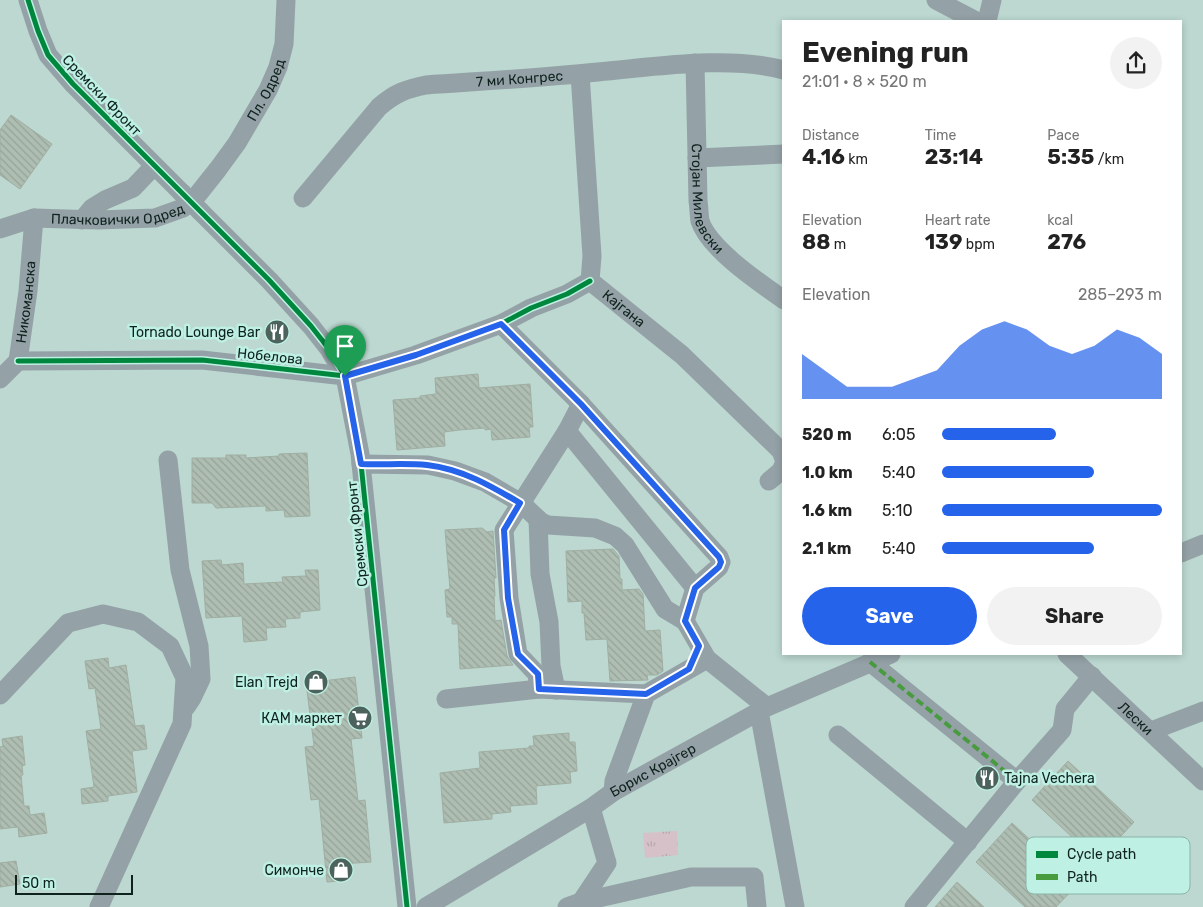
<!DOCTYPE html>
<meta charset="utf-8">
<style>
body{margin:0;font-family:Rubik,sans-serif;background:#f2f2f2;color:#222;height:100vh;display:flex;flex-direction:column;font-size:19px;white-space:nowrap}
*{box-sizing:border-box;margin:0}
p{font-size:16px;color:#767676}
.icon{flex:none;width:28px;height:28px;fill:none;stroke:currentColor;stroke-width:2;stroke-linecap:round;stroke-linejoin:round}
.map{position:relative;flex:1;overflow:hidden}
.sheet{position:absolute;left:782px;top:20px;width:400px;height:635px;display:flex;flex-direction:column;background:#fff;border-radius:0px;box-shadow:0 2px 8px #0003}
.sheet>*{flex:none}
.scale{position:absolute;left:15px;bottom:12px;width:118px;box-sizing:border-box;padding-left:5px;border:2px solid #0f221e;border-top:0;font-size:14px;line-height:18px;white-space:nowrap;color:#0f221e;-webkit-text-stroke:4px #bef1e3;paint-order:stroke}
.pin{position:absolute;display:grid;place-items:center;width:42px;height:42px;color:#fff;margin:-51px -21px;border-radius:50% 50% 50% 0;rotate:-45deg;box-shadow:0 0 5px #0007}
.pin .icon{rotate:45deg}
.round{display:grid;place-items:center;flex:none;width:52px;height:52px;border-radius:26px;background:#f2f2f2}
.overview{display:flex;align-items:center;justify-content:space-between;height:85px;padding:0 20px}
h1{font-size:28px;font-weight:700;line-height:38px}
.metrics{display:grid;grid-template-columns:repeat(3,1fr);gap:8px;height:85px;padding:5px 20px}
.metrics div{display:grid;align-content:center}
.metrics b{font-size:21px;font-weight:700}
.metrics small{font-size:14px;font-weight:400}
.metrics p{font-size:14px}
.chart{height:140px;padding:10px 20px}
.chart p{display:flex;justify-content:space-between}
.chart svg{width:100%;height:90px;margin-top:5px;fill:#2563eb;opacity:.7}
.primary-button{display:flex;gap:10px;margin-top:auto;padding:10px 20px}
.primary-button a{flex:1;height:58px;border-radius:30px;background:#2563eb;color:#fff;font-size:20px;font-weight:700;line-height:58px;text-align:center}
.primary-button a+a{background:#f2f2f2;color:#222}
ul{padding:0 20px;list-style:none;font-size:16px}
li{display:grid;grid-template-columns:80px 60px 1fr;align-items:center;height:38px}
li i{height:12px;border-radius:6px;background:#2563eb}
.map>svg:first-child{display:block}
.grass{fill:url(#grass-tufts)}
.building{fill:url(#building-back-hatch);stroke:#a0aea3}
.lines{fill:none;stroke-linecap:round;stroke-linejoin:round}
.minor{stroke:#94a2a7;stroke-width:19}
.minor-bridge{stroke:#94a2a7;stroke-width:19}
.quiet{stroke:#499b3f;stroke-width:4;stroke-dasharray:8 4;stroke-linecap:butt}
.cycleway-casing{stroke:#bef1e3;stroke-width:8}
.cycleway{stroke:#00873e;stroke-width:5}
.route-casing{stroke:#fff;stroke-width:10}
.route{stroke:#2563eb;stroke-width:6}
.labels{text-anchor:middle;stroke-width:5;stroke-linejoin:round;paint-order:stroke}
.street-label{font-size:14px;fill:#0f221e;stroke:#bef1e3}
.poi-label{font-size:14px;fill:#0f221e;stroke:#bef1e3;text-anchor:end}
.key{fill:#bef1e3;stroke:#8ab3a8;stroke-width:1}
.key-label{font-size:14px;fill:#0f221e}
</style>
<div class="map">
<svg width="1203" height="907" viewBox="0 0 1203 907">
<defs>
<pattern id="grass-tufts" width="24" height="20" patternUnits="userSpaceOnUse" patternTransform="scale(1.25)"><rect width="24" height="20" fill="#d6c1c9"/><path d="M3 7l-1-3M5 7V3M7 7l1-3M15 17l-1-3M17 17v-4M19 17l1-3" fill="none" stroke="#b6a6ac"/></pattern>
<pattern id="building-back-hatch" width="6" height="6" patternUnits="userSpaceOnUse" patternTransform="scale(1.25)"><rect width="6" height="6" fill="#afbeb2"/><path d="M-1 5l2 2M0 0l6 6M5-1l2 2" fill="none" stroke="#95a399"/></pattern>
</defs>
<rect width="100%" height="100%" fill="#bcd8d0"/>
<path class="grass" d="M677,831L678,855L645,858L643,833Z"/>
<g class="building">
<path d="M11,115L52,144L20,189L0,175V130Z"/>
<path d="M478,374L479,388L530,384L533,427H529L530,437L492,440L491,429L485,430V428L459,430L444,432L445,446L397,450L393,400L420,398V396L436,394L435,378Z"/>
<path d="M307,453L310,516L285,517L284,510L266,511V506L216,508L212,503H192V458H226V455H246V458L279,456V454Z"/>
<path d="M482,528L487,532L493,531L496,578H494L495,596H494L495,621L501,620L507,656L513,665L460,669L458,624H452V617H447L445,590L450,589L445,530Z"/>
<path d="M613,549L619,556L620,579H622V590L639,589L643,594L645,631L660,630L663,671L657,675H647L648,680L610,681L607,639L586,640L584,613H582V601L568,602L566,551Z"/>
<path d="M221,560L222,565L243,563L244,584L283,582L282,577L306,576L305,570H318L320,610L300,612V618L285,619L286,627L266,628L267,640L244,642L242,616L206,618L202,561Z"/>
<path d="M108,658L109,668L126,665L135,726L144,725L147,749L132,751L137,792L108,796V801L82,804L81,789L94,787L86,731L101,729L95,688L89,689L85,661Z"/>
<path d="M355,677L362,738L351,739L358,801L365,800L371,862L340,864L342,881L327,882L319,799L311,800L305,747L314,746L306,683Z"/>
<path d="M569,733V742H575L577,771L570,772L571,783L536,786L537,804L510,806L511,812L492,814V819L444,823L440,773L480,768L479,752L529,748V746H534L533,736Z"/>
<path d="M22,736L25,765L22,766L23,775H21L24,806H29L30,815L44,813L47,833L19,837L18,827L0,829V747L3,746L2,739Z"/>
<path d="M1068,761L1134,822L1098,861L1032,800Z"/>
<path d="M1012,823L1078,884L1056,907H1025L976,862Z"/>
<path d="M16,861L20,884L0,887V863Z"/>
<path d="M957,882L984,907H935Z"/>
</g>
<g class="lines">
<g class="minor">
<path d="M28,0L38,31L48,55L73,84L182,193"/>
<path d="M936,0L976,21"/>
<path d="M987,21L992,0"/>
<path id="s1" d="M695,63L698,201C699,207 699,215 700,221C709,249 760,283 784,300"/>
<path id="s2" d="M580,74L592,256L590,281L682,355L781,451L784,459"/>
<path d="M697,158L784,154"/>
<path id="s3" d="M303,198L379,107C395,93 406,89 426,85C483,81 540,78 598,72C655,67 728,55 784,70"/>
<path d="M200,211L269,280L311,326L329,349L345,376L360,454L407,907"/>
<path d="M82,220L92,208L105,200L133,188L154,166"/>
<path id="s4" d="M0,229L34,218L98,220L155,218L183,208L195,198L218,169L237,143L268,90L278,67L284,44L286,0"/>
<path d="M501,324L581,404L719,557L721,562L719,567L695,588L685,621L707,659"/>
<path d="M18,361L202,360L345,376L416,355L501,324L531,308L567,294L590,281"/>
<path id="s5" d="M0,379L18,361L28,291L34,218"/>
<path d="M567,431L695,588"/>
<path d="M168,460L180,570L199,646L201,679L192,698L186,707"/>
<path d="M361,464L428,465L455,471L485,482L521,503L541,522L548,525L595,528L615,536L625,545L665,609L685,621"/>
<path d="M769,481L781,471L784,464"/>
<path d="M538,519L540,574L549,622L551,666L556,690"/>
<path d="M1181,553L1203,544"/>
<path id="s6" d="M1067,654L1203,781"/>
<path d="M870,662L1017,781"/>
<path d="M539,689L537,674L518,654L509,598L504,530L567,431L581,404"/>
<path d="M0,695L68,623L103,614L138,622L170,646L185,678L182,724L99,907"/>
<path d="M446,699L539,689L646,694"/>
<path d="M759,711L795,907"/>
<path d="M1151,731L1203,711"/>
<path d="M838,735L968,842"/>
<path d="M613,792L614,781L646,694L707,659L767,707"/>
<path id="s7" d="M426,907L591,808L613,792L767,707L891,654"/>
<path d="M567,907L581,902L691,877H754L757,907"/>
<path d="M581,907V902L607,863L591,808"/>
<path d="M914,907L1017,781L1062,730L1065,709L1092,676"/>
</g>
<path class="minor-bridge" d="M182,193L200,211"/>
<path class="quiet" d="M870,662L1017,781"/>
<defs>
<g id="cycleway">
<path d="M28,0L38,31L48,55L73,84L269,280L311,326L329,349L345,376L360,454L407,907"/>
<path d="M18,361L202,360L345,376L416,355L501,324L531,308L567,294L590,281"/>
</g>
</defs>
<use href="#cycleway" class="cycleway-casing"/>
<use href="#cycleway" class="cycleway"/>
</g>
<g class="lines">
<defs>
<path id="route" d="M501,324L581,404L719,557L721,562L719,567L695,588L685,621L699,646L689,669L646,694L539,689L538,674L518,654L508,598L504,530L520,503C491,486 462,469 427,465C406,463 383,465 361,464L345,376L416,355Z"/>
</defs>
<use href="#route" class="route-casing"/>
<use href="#route" class="route"/>
</g>
<defs>
<symbol id="restaurant-disc" viewBox="-11 -11 22 22"><circle r="9.5" fill="#4c625c" stroke="#bef1e3"/><path d="M-5-6h1v4h1v-4h1v4h1v-4h1v5L-1.5 .5V6h-2V.5L-5-1ZM5-6V6H3V1.5H1.5Q1.5-4 5-6Z" fill="#fff"/></symbol>
<symbol id="shop-disc" viewBox="-11 -11 22 22"><circle r="9.5" fill="#4c625c" stroke="#bef1e3"/><path d="M-5-2.5h2.3a2.7 3.5 0 0 1 5.4 0H5L5.5 6h-11ZM-1.5-2.5h3a1.5 2.3 0 0 0-3 0Z" fill="#fff"/></symbol>
<symbol id="supermarket-disc" viewBox="-11 -11 22 22"><circle r="9.5" fill="#4c625c" stroke="#bef1e3"/><path d="M-6-5.5h2.5l.6 2H6L4.5 2H-2.5L-4.4-4H-6ZM-1.5 3.2a1.3 1.3 0 1 0 .1 0ZM3 3.2a1.3 1.3 0 1 0 .1 0Z" fill="#fff"/></symbol>
</defs>
<g fill-rule="evenodd">
<use href="#restaurant-disc" x="263" y="318" width="28" height="28"/>
<use href="#shop-disc" x="302" y="668" width="28" height="28"/>
<use href="#supermarket-disc" x="346" y="704" width="28" height="28"/>
<use href="#restaurant-disc" x="973" y="764" width="28" height="28"/>
<use href="#shop-disc" x="327" y="856" width="28" height="28"/>
</g>
<g class="labels">
<g class="street-label">
<text dy="5" stroke="none"><textPath href="#s3" startOffset="265">7 ми Конгрес</textPath></text>
<text dy="5" stroke="none"><textPath href="#s4" startOffset="332">Пл. Одред</textPath></text>
<text transform="translate(102 95) rotate(46)" y="5">Сремски Фронт</text>
<text dy="5" stroke="none"><textPath href="#s1" startOffset="138">Стојан Милевски</textPath></text>
<text dy="5" stroke="none"><textPath href="#s4" startOffset="120">Плачковички Одред</textPath></text>
<text dy="5" stroke="none"><textPath href="#s5" startOffset="85">Никоманска</textPath></text>
<text dy="5" stroke="none"><textPath href="#s2" startOffset="251">Кајгана</textPath></text>
<text transform="translate(270 356) rotate(6)" y="5">Нобелова</text>
<text transform="translate(357 534) rotate(-96)" y="5">Сремски Фронт</text>
<text dy="5" stroke="none"><textPath href="#s6" startOffset="94">Лески</textPath></text>
<text dy="5" stroke="none"><textPath href="#s7" startOffset="265">Борис Крајгер</textPath></text>
</g>
<g class="poi-label">
<text x="260" y="337">Tornado Lounge Bar</text>
<text x="298" y="687">Elan Trejd</text>
<text x="342" y="723">КАМ маркет</text>
<text x="1004" y="783" text-anchor="start">Tajna Vechera</text>
<text x="324" y="875">Симонче</text>
</g>
</g>
<rect x="1026" y="837" width="164" height="57" rx="8" class="key"/>
<rect x="1036" y="851" width="22" height="7" fill="#00873e"/>
<rect x="1036" y="874" width="22" height="6" fill="#499b3f"/>
<g class="key-label">
<text x="1067" y="859">Cycle path</text>
<text x="1067" y="882">Path</text>
</g>
</svg>
<div class="scale">50 m</div>
<div class="pin" style="left:345px;top:376px;background:#1e9e55"><svg class="icon" aria-label="arrive" viewBox="0 0 24 24"><path d="M6 21V4h12l-3 4 3 4H6"/></svg></div>
<section class="sheet">
<div class="overview"><div><h1>Evening run</h1><p>21:01 · 8 × 520 m</p></div><a class="round"><svg class="icon" aria-label="share" viewBox="0 0 24 24"><path d="M12 15V3M7 8l5-5 5 5M5 13v7h14v-7"/></svg></a></div>
<div class="metrics">
<div><p>Distance</p><b>4.16<small> km</small></b></div>
<div><p>Time</p><b>23:14</b></div>
<div><p>Pace</p><b>5:35<small> /km</small></b></div>
</div>
<div class="metrics">
<div><p>Elevation</p><b>88<small> m</small></b></div>
<div><p>Heart rate</p><b>139<small> bpm</small></b></div>
<div><p>kcal</p><b>276</b></div>
</div>
<div class="chart"><p><span>Elevation</span>285–293 m</p>
<svg viewBox="0 0 160 44" preserveAspectRatio="none"><path d="M0 44V22L10 30L20 38L30 38L40 38L50 34L60 30L70 18L80 10L90 6L100 10L110 18L120 22L130 18L140 10L150 14L160 22V44z"/></svg>
</div>
<ul>
<li><b>520 m</b>6:05<i style="width:52%"></i></li>
<li><b>1.0 km</b>5:40<i style="width:69%"></i></li>
<li><b>1.6 km</b>5:10<i style="width:100%"></i></li>
<li><b>2.1 km</b>5:40<i style="width:69%"></i></li>
</ul>
<div class="primary-button"><a>Save</a><a>Share</a></div>
</section>
</div>
